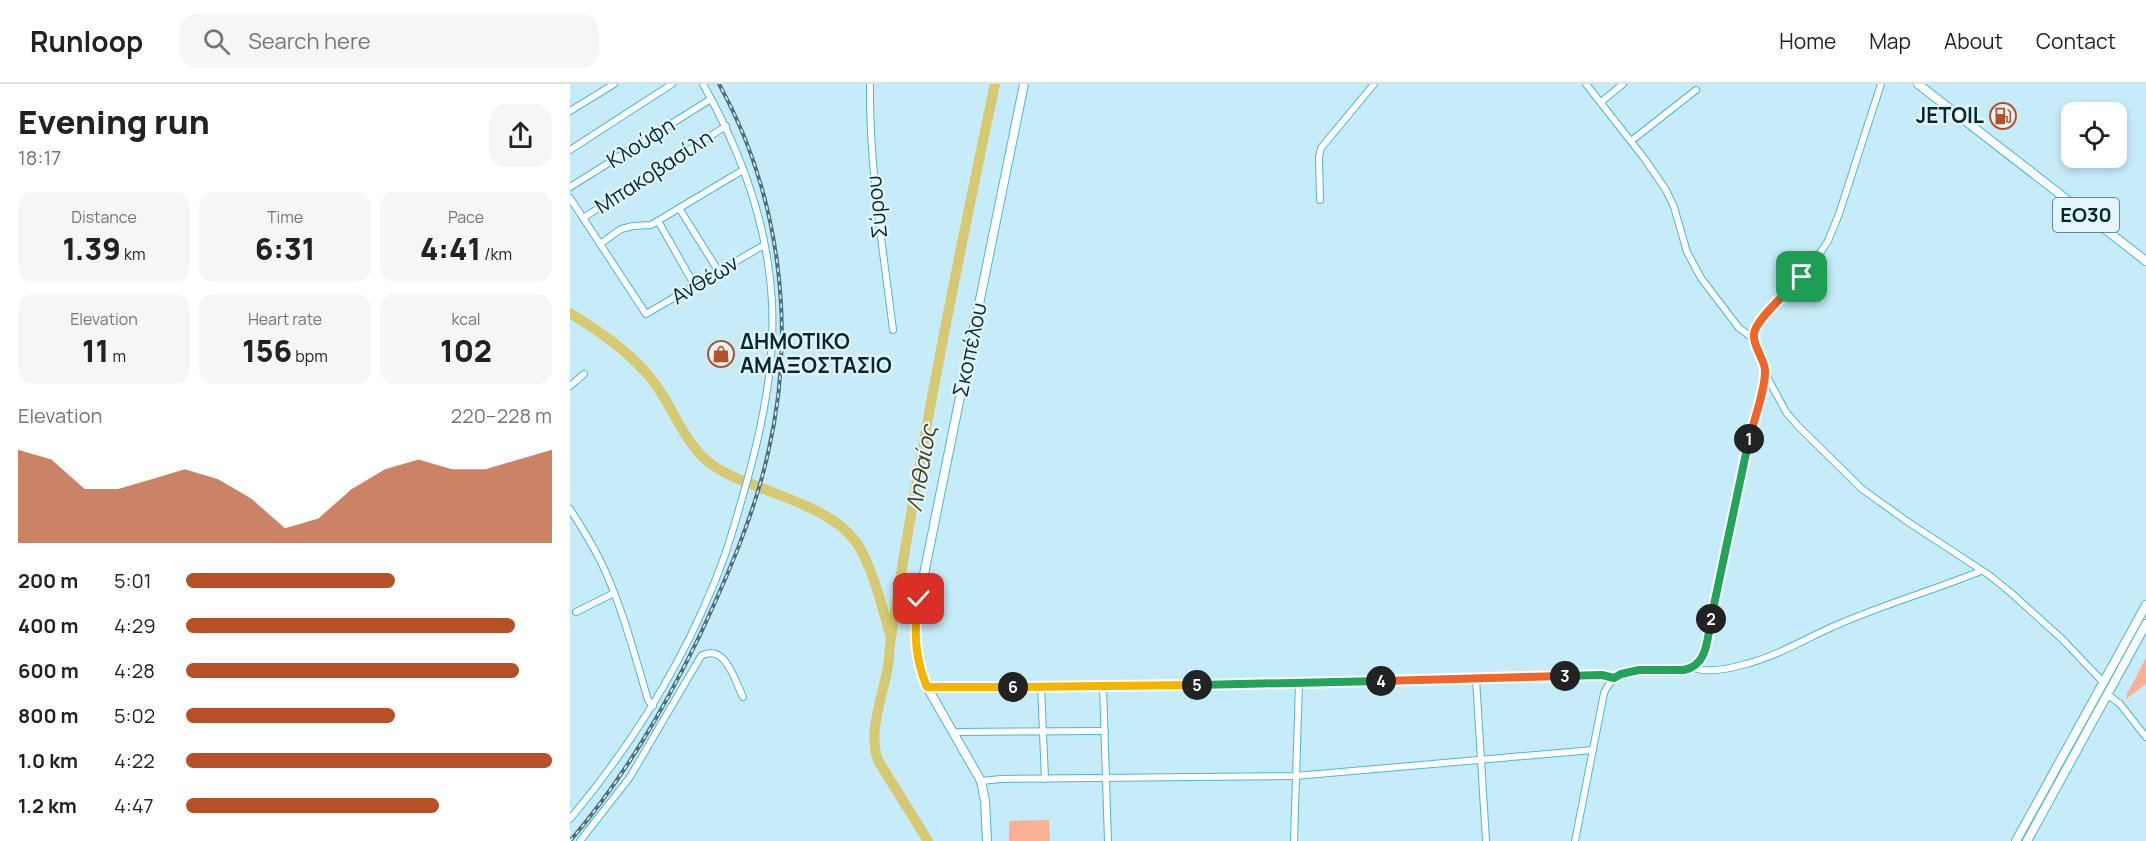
<!DOCTYPE html>
<meta charset="utf-8">
<style>
body{margin:0;font-family:Manrope,sans-serif;background:#f6f6f6;color:#222;height:100vh;display:flex;flex-direction:column;font-size:22px;white-space:nowrap}
*{box-sizing:border-box;margin:0}
p{font-size:20px;color:#767676}
.icon{flex:none;width:33px;height:33px;fill:none;stroke:currentColor;stroke-width:2;stroke-linecap:round;stroke-linejoin:round}
.map{position:relative;flex:1;overflow:hidden}
.panel{display:flex;flex-direction:column;background:#fff;width:570px}
.panel>*{flex:none}
.fabs{position:absolute;left:1491px;top:18px;display:grid;gap:12px}
.fabs a{display:grid;place-items:center;width:66px;height:66px;border-radius:12px;background:#fff;box-shadow:0 3px 9px #0003;font-size:30px}
.pin{position:absolute;display:grid;place-items:center;width:51px;height:51px;color:#fff;margin:-26px;border-radius:12px;box-shadow:0 3px 9px #0006}
.km{position:absolute;width:30px;height:30px;margin:-15px;border-radius:50%;background:#222;color:#fff;font-size:16px;line-height:30px;text-align:center}
.round{display:grid;place-items:center;flex:none;width:63px;height:63px;border-radius:18px;background:#f6f6f6}
.headline{display:flex;align-items:center;justify-content:space-between;height:102px;padding:0 18px}
h1{font-size:33px;font-weight:800;line-height:45px}
.stats{display:grid;grid-template-columns:repeat(3,1fr);gap:9px;height:102px;padding:6px 18px}
.stats div{display:grid;align-content:center;border-radius:15px;background:#f6f6f6;text-align:center}
.stats b{font-size:30px;font-weight:800}
.stats small{font-size:16px;font-weight:400}
.stats p{font-size:16px}
.chart{height:168px;padding:12px 18px}
.chart p{display:flex;justify-content:space-between}
.chart svg{width:100%;height:108px;margin-top:6px;fill:#b65026;opacity:.7}
ul{padding:0 18px;list-style:none;font-size:20px}
li{display:grid;grid-template-columns:96px 72px 1fr;align-items:center;height:45px}
li i{height:15px;border-radius:8px;background:#b65026}
header{display:flex;align-items:center;gap:36px;box-sizing:border-box;height:84px;padding:0 30px;background:#fff;border-bottom:2px solid #e0e0e0}
header strong{font-size:28px}
nav{display:flex;gap:33px;margin-inline-start:auto;font-size:21px}
.search{width:420px;height:54px;background:#f6f6f6;display:flex;align-items:center;gap:15px;box-sizing:border-box;padding:0 21px;border-radius:18px;color:#767676;font-size:22px}
main{display:flex;flex:1;min-height:0}
.map>svg:first-child{display:block}
.green{fill:#f9b095}
.lines{fill:none;stroke-linecap:round;stroke-linejoin:round}
.river{stroke:#d6c971;stroke-width:10}
.minor-casing{stroke:#49b8d9;stroke-width:8}
.major-casing{stroke:#49b8d9;stroke-width:10}
.minor{stroke:#fff;stroke-width:6}
.major{stroke:#fff;stroke-width:8}
.rail-casing{stroke:#4c707c;stroke-width:4}
.rail{stroke:#e3f6fd;stroke-width:1.5;stroke-dasharray:4.5;stroke-linecap:butt}
.split-1-casing{stroke:#fff;stroke-width:12}
.split-2-casing{stroke:#fff;stroke-width:12}
.split-3-casing{stroke:#fff;stroke-width:12}
.split-4-casing{stroke:#fff;stroke-width:12}
.split-5-casing{stroke:#fff;stroke-width:12}
.split-6-casing{stroke:#fff;stroke-width:12}
.split-7-casing{stroke:#fff;stroke-width:12}
.split-1{stroke:#f0652b;stroke-width:8}
.split-2{stroke:#22a559;stroke-width:8}
.split-3{stroke:#22a559;stroke-width:8}
.split-4{stroke:#f0652b;stroke-width:8}
.split-5{stroke:#22a559;stroke-width:8}
.split-6{stroke:#f5b400;stroke-width:8}
.split-7{stroke:#f5b400;stroke-width:8}
.labels{text-anchor:middle;stroke-width:4.5;stroke-linejoin:round;paint-order:stroke}
.shield{fill:#e3f6fd;stroke:#47666f;stroke-width:1.5}
.shield-label{font-size:20px;font-weight:bold;fill:#042832}
.poi-label{font-size:21px;font-weight:bold;fill:#042832;stroke:#e3f6fd;text-anchor:end}
.street-label{font-size:21px;fill:#042832;stroke:#e3f6fd}
.water-label{font-size:22px;font-style:italic;fill:#443f19;stroke:#e3f6fd}
</style>
<header>
<strong>Runloop</strong>
<div class="search"><svg class="icon" aria-label="search" viewBox="0 0 24 24"><circle cx="10" cy="10" r="6"/><path d="M15 15l6 6"/></svg>Search here</div>
<nav><a>Home</a><a>Map</a><a>About</a><a>Contact</a></nav>
</header>
<main>
<section class="panel">
<div class="headline"><div><h1>Evening run</h1><p>18:17</p></div><a class="round"><svg class="icon" aria-label="share" viewBox="0 0 24 24"><path d="M12 15V3M7 8l5-5 5 5M5 13v7h14v-7"/></svg></a></div>
<div class="stats">
<div><p>Distance</p><b>1.39<small> km</small></b></div>
<div><p>Time</p><b>6:31</b></div>
<div><p>Pace</p><b>4:41<small> /km</small></b></div>
</div>
<div class="stats">
<div><p>Elevation</p><b>11<small> m</small></b></div>
<div><p>Heart rate</p><b>156<small> bpm</small></b></div>
<div><p>kcal</p><b>102</b></div>
</div>
<div class="chart"><p><span>Elevation</span>220–228 m</p>
<svg viewBox="0 0 160 44" preserveAspectRatio="none"><path d="M0 44V6L10 10L20 22L30 22L40 18L50 14L60 18L70 26L80 38L90 34L100 22L110 14L120 10L130 14L140 14L150 10L160 6V44z"/></svg>
</div>
<ul>
<li><b>200 m</b>5:01<i style="width:57%"></i></li>
<li><b>400 m</b>4:29<i style="width:90%"></i></li>
<li><b>600 m</b>4:28<i style="width:91%"></i></li>
<li><b>800 m</b>5:02<i style="width:57%"></i></li>
<li><b>1.0 km</b>4:22<i style="width:100%"></i></li>
<li><b>1.2 km</b>4:47<i style="width:69%"></i></li>
</ul>
</section>
<div class="map">
<svg width="1576" height="757" viewBox="0 0 1576 757">
<rect width="100%" height="100%" fill="#c6ecfa"/>
<g class="green">
<path d="M1576,574V600L1556,615L1557,610Z"/>
<path d="M479,736L480,757H439V737Z"/>
</g>
<g class="lines">
<g class="river">
<path d="M0,229C32,249 60,268 84,298C101,321 111,350 131,371C148,389 171,396 194,405C227,418 275,433 292,468C305,493 312,523 320,550"/>
<path d="M358,757L309,678C296,650 314,610 318,581C320,572 319,562 321,554C349,368 386,183 425,0"/>
</g>
<defs>
<g id="minor">
<path d="M300,0C299,83 313,164 323,246"/>
<path d="M1016,0L1074,74L1096,106L1104,123L1117,168L1131,194L1169,244L1184,255"/>
<path d="M1031,18L1053,0"/>
<path d="M0,27L44,0"/>
<path d="M1061,57L1126,6"/>
<path d="M0,66L102,0"/>
<path d="M0,103L141,15"/>
<path d="M0,114L76,230L194,161"/>
<path d="M750,116L749,73L751,64L804,0"/>
<path d="M109,124L149,188"/>
<path d="M13,134L156,42"/>
<path d="M88,137L125,202"/>
<path d="M30,160L51,145L63,142L81,141L173,86"/>
<path d="M1196,291L1216,328L1228,342L1292,405L1338,438L1419,491L1440,508L1492,555L1533,598"/>
<path d="M0,302L14,290"/>
<path d="M0,425C11,442 22,460 31,478C52,522 64,569 78,616L83,622"/>
<path d="M6,528L44,509"/>
<path d="M1122,583C1136,590 1162,584 1176,580C1208,572 1238,553 1269,540C1315,520 1364,506 1411,487"/>
<path d="M906,595L916,757"/>
<path d="M471,602L475,695"/>
<path d="M533,602L538,757"/>
<path d="M357,603L729,599L1032,591L1044,594"/>
<path d="M1537,610L1550,620L1576,653"/>
<path d="M382,648L535,647"/>
<path d="M411,697L431,695L725,692L1023,666"/>
<path d="M0,735C66,656 120,568 155,471C163,447 170,422 177,397C196,328 209,258 199,187C191,122 165,57 133,0"/>
<path d="M10,757L60,693L131,572C155,558 165,597 173,613"/>
<path d="M724,757L729,599"/>
<path d="M1005,757L1034,609C1040,596 1047,591 1060,588L1118,585L1126,581L1133,573L1162,434L1195,291L1194,277L1184,255V248L1192,236L1240,184L1258,157L1269,130L1311,0"/>
</g>
<g id="major">
<path d="M1348,0L1576,177"/>
<path d="M417,757L415,717L411,697L357,603L347,571L345,543L349,515L370,411L454,0"/>
<path d="M1446,757L1576,521"/>
<path d="M1457,757L1576,540"/>
</g>
</defs>
<use href="#minor" class="minor-casing"/>
<use href="#major" class="major-casing"/>
<use href="#minor" class="minor"/>
<use href="#major" class="major"/>
<defs>
<path id="rail" d="M0,757C54,694 94,625 130,551C157,493 184,432 198,369C227,246 210,110 149,0"/>
</defs>
<use href="#rail" class="rail-casing"/>
<use href="#rail" class="rail"/>
</g>
<g class="lines">
<defs>
<path id="split-1" d="M1179,355C1184,337 1196,303 1195,286C1194,273 1180,259 1185,246C1191,231 1219,206 1232,193"/>
<path id="split-2" d="M1141,535L1179,355"/>
<path id="split-3" d="M995,592L1032,591L1044,594L1051,590L1069,586H1114C1138,581 1137,555 1141,535"/>
<path id="split-4" d="M811,597L995,592"/>
<path id="split-5" d="M627,601L811,597"/>
<path id="split-6" d="M443,603L627,601"/>
<path id="split-7" d="M349,515C343,545 345,575 357,603H443"/>
</defs>
<use href="#split-1" class="split-1-casing"/>
<use href="#split-2" class="split-2-casing"/>
<use href="#split-3" class="split-3-casing"/>
<use href="#split-4" class="split-4-casing"/>
<use href="#split-5" class="split-5-casing"/>
<use href="#split-6" class="split-6-casing"/>
<use href="#split-7" class="split-7-casing"/>
<use href="#split-1" class="split-1"/>
<use href="#split-2" class="split-2"/>
<use href="#split-3" class="split-3"/>
<use href="#split-4" class="split-4"/>
<use href="#split-5" class="split-5"/>
<use href="#split-6" class="split-6"/>
<use href="#split-7" class="split-7"/>
</g>
<defs>
<symbol id="fuel-ring" viewBox="-11 -11 22 22"><circle r="9.5" fill="#e3f6fd" stroke="#b65026" stroke-width="1.5"/><path d="M-5.5-6h7V0h2V4h1.3V-2.5L3-4.5l.8-.8L6-3V5H2.5V1h-1V6h-7ZM-4.2-4.7v3.2H.2V-4.7Z" fill="#b65026"/></symbol>
<symbol id="shop-ring" viewBox="-11 -11 22 22"><circle r="9.5" fill="#e3f6fd" stroke="#b65026" stroke-width="1.5"/><path d="M-5-2.5h2.3a2.7 3.5 0 0 1 5.4 0H5L5.5 6h-11ZM-1.5-2.5h3a1.5 2.3 0 0 0-3 0Z" fill="#b65026"/></symbol>
</defs>
<g fill-rule="evenodd">
<use href="#fuel-ring" x="1418" y="17" width="30" height="30"/>
<use href="#shop-ring" x="136" y="255" width="30" height="30"/>
</g>
<g class="labels">
<rect class="shield" x="1483" y="114" width="66" height="34" rx="4.5"/>
<g class="shield-label">
<text x="1516" y="138">ΕΟ30</text>
</g>
<g class="poi-label">
<text x="1414" y="39">JETOIL</text>
<text x="170" y="265" text-anchor="start">ΔΗΜΟΤΙΚΟ<tspan x="170" dy="24">ΑΜΑΞΟΣΤΑΣΙΟ</tspan></text>
</g>
<g class="street-label">
<text transform="translate(71 59) rotate(-32)" y="7">Κλούφη</text>
<text transform="translate(84 88) rotate(-33)" y="7">Μπακοβασίλη</text>
<text transform="translate(307 123) rotate(-96)" y="7">Σύρου</text>
<text transform="translate(135 196) rotate(-31)" y="7">Ανθέων</text>
<text transform="translate(400 266) rotate(-78)" y="7">Σκοπέλου</text>
</g>
<g class="water-label">
<text transform="translate(351 384) rotate(-80)" y="8">Ληθαίος</text>
</g>
</g>
</svg>
<div class="fabs">
<a><svg class="icon" aria-label="locate" viewBox="0 0 24 24"><circle cx="12" cy="12" r="6"/><path d="M12 2v4M12 18v4M2 12h4M18 12h4"/></svg></a>
</div>
<div class="pin" style="left:1232px;top:193px;background:#1e9e55"><svg class="icon" aria-label="arrive" viewBox="0 0 24 24"><path d="M6 21V4h12l-3 4 3 4H6"/></svg></div>
<div class="pin" style="left:349px;top:515px;background:#d93025"><svg class="icon" aria-label="check" viewBox="0 0 24 24"><path d="M5 12l5 5 9-10"/></svg></div>
<b class="km" style="left:1179px;top:355px">1</b>
<b class="km" style="left:1141px;top:535px">2</b>
<b class="km" style="left:995px;top:592px">3</b>
<b class="km" style="left:811px;top:597px">4</b>
<b class="km" style="left:627px;top:601px">5</b>
<b class="km" style="left:443px;top:603px">6</b>
</div>
</main>
